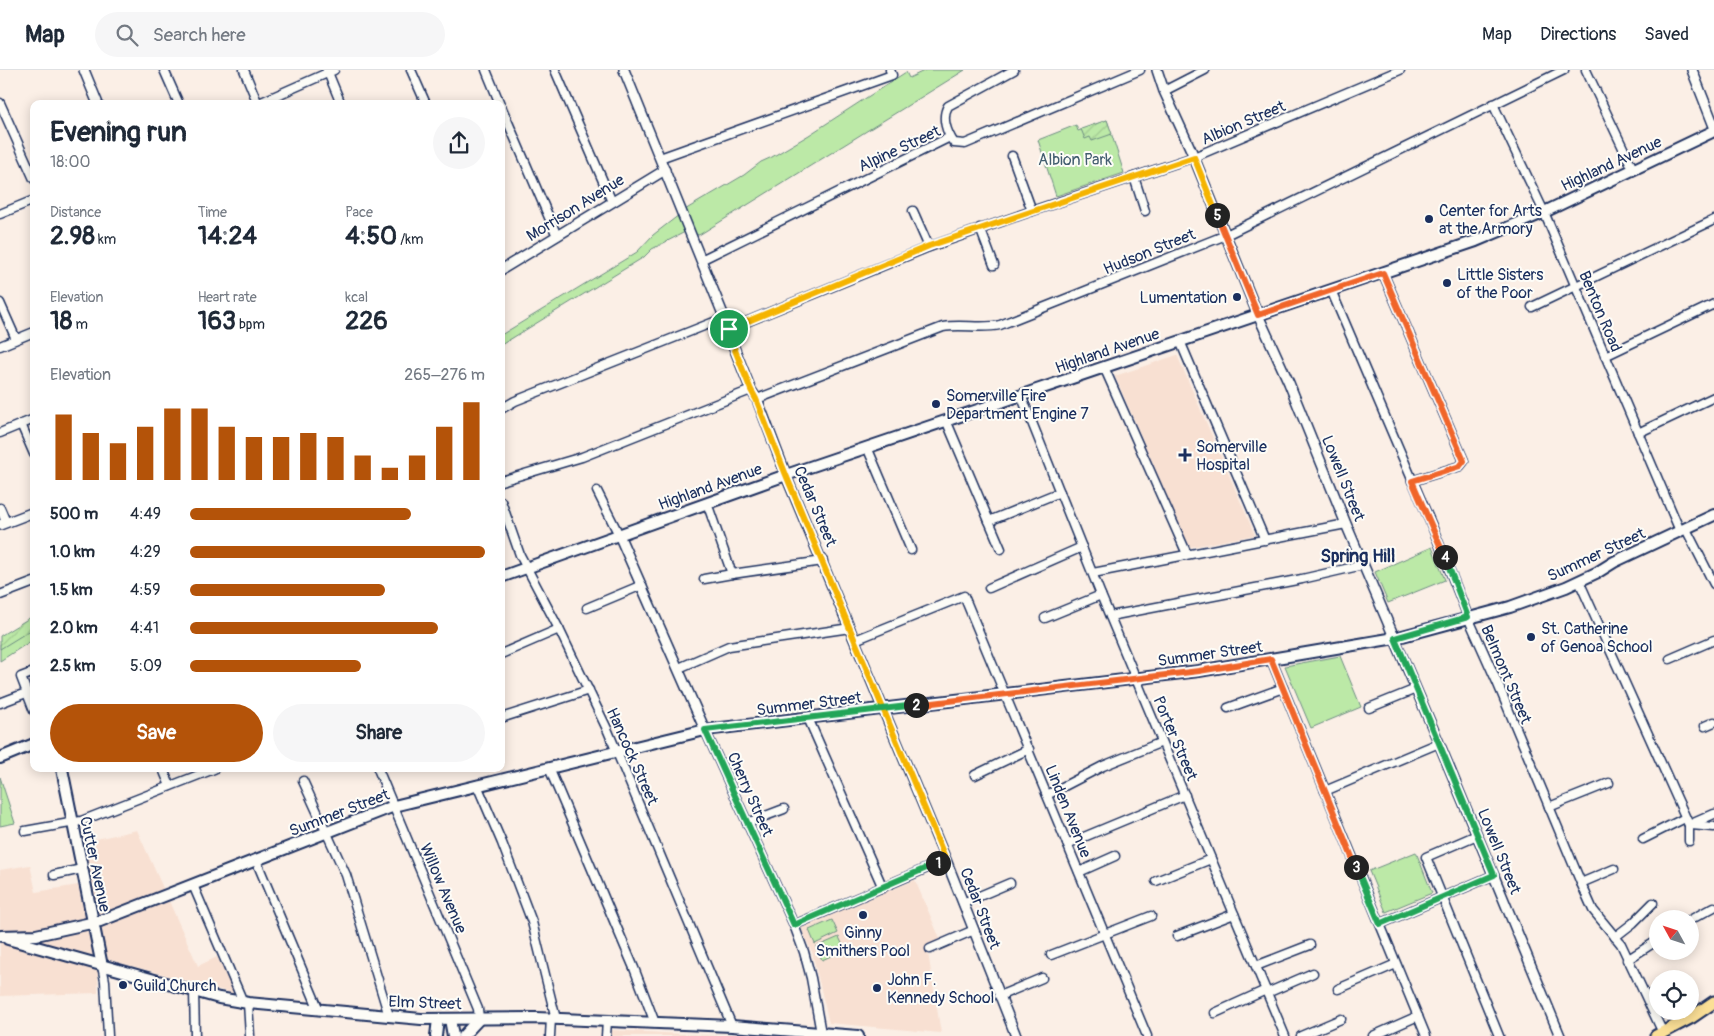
<!DOCTYPE html>
<meta charset="utf-8">
<style>
body{margin:0;font-family:Pangolin,sans-serif;background:#f6f6f7;color:#1f2937;height:100vh;display:flex;flex-direction:column;font-size:19px;white-space:nowrap}
*{box-sizing:border-box;margin:0}
p{font-size:16px;color:#747a83}
.icon{flex:none;width:28px;height:28px;fill:none;stroke:currentColor;stroke-width:2;stroke-linecap:round;stroke-linejoin:round}
.map{position:relative;flex:1;overflow:hidden}
.panel{position:absolute;left:30px;top:30px;width:475px;height:672px;display:flex;flex-direction:column;background:#fff;border-radius:10px;box-shadow:0 2px 12px #0003}
.panel>*{flex:none}
.needle{width:32px;rotate:310deg}
.tools{position:absolute;left:1649px;top:840px;display:grid;gap:10px}
.tools a{display:grid;place-items:center;width:50px;height:50px;border-radius:50%;background:#fff;box-shadow:0 2px 12px #0003;font-size:25px}
.pin{position:absolute;display:grid;place-items:center;width:42px;height:42px;color:#fff;margin:-21px;border:2px solid #fff;border-radius:50%;box-shadow:0 1px 5px #0007}
.km{position:absolute;width:25px;height:25px;margin:-12px;border-radius:50%;background:#222;color:#fff;font-size:14px;line-height:25px;text-align:center}
.round{display:grid;place-items:center;flex:none;width:52px;height:52px;border-radius:26px;background:#f6f6f7}
.headline{display:flex;align-items:center;justify-content:space-between;height:85px;padding:0 20px}
h1{font-size:28px;font-weight:700;line-height:38px}
.metrics{display:grid;grid-template-columns:repeat(3,1fr);gap:8px;height:85px;padding:5px 20px}
.metrics div{display:grid;align-content:center}
.metrics b{font-size:25px;font-weight:700}
.metrics small{font-size:14px;font-weight:400}
.metrics p{font-size:14px}
.chart{height:140px;padding:10px 20px}
.chart p{display:flex;justify-content:space-between}
.chart svg{width:100%;height:90px;margin-top:5px;stroke:#b45309;stroke-width:6}
.button{display:flex;gap:10px;margin-top:auto;padding:10px 20px}
.button a{flex:1;height:58px;border-radius:30px;background:#b45309;color:#fff;font-size:20px;font-weight:700;line-height:58px;text-align:center}
.button a+a{background:#f6f6f7;color:#1f2937}
ul{padding:0 20px;list-style:none;font-size:16px}
li{display:grid;grid-template-columns:80px 60px 1fr;align-items:center;height:38px}
li i{height:12px;border-radius:6px;background:#b45309}
header{display:flex;align-items:center;gap:30px;box-sizing:border-box;height:70px;padding:0 25px;background:#fff;border-bottom:1px solid #e0e1e3}
header strong{font-size:24px}
nav{display:flex;gap:28px;margin-inline-start:auto;font-size:18px}
.search{width:350px;height:45px;background:#f6f6f7;display:flex;align-items:center;gap:12px;box-sizing:border-box;padding:0 18px;border-radius:28px;color:#747a83;font-size:19px}
.map>svg:first-child{display:block}
.built{fill:#f8e0d2}
.park{fill:#bce9a7;stroke:#6c8c82}
.garden{fill:url(#garden-furrows);stroke:#6c8c82}
.lines{fill:none;stroke-linecap:round;stroke-linejoin:round}
.minor-casing{stroke:#1b2f5e;stroke-width:11}
.tertiary-casing{stroke:#1b2f5e;stroke-width:12}
.secondary-casing{stroke:#1b2f5e;stroke-width:14}
.primary-casing{stroke:#1b2f5e;stroke-width:15}
.minor{stroke:#fdfcf7;stroke-width:8}
.tertiary{stroke:#fdfcf7;stroke-width:9}
.secondary{stroke:#fdfcf7;stroke-width:10}
.primary{stroke:#fbdf96;stroke-width:11}
.split-1-casing{stroke:#fff;stroke-width:10}
.split-2-casing{stroke:#fff;stroke-width:10}
.split-3-casing{stroke:#fff;stroke-width:10}
.split-4-casing{stroke:#fff;stroke-width:10}
.split-5-casing{stroke:#fff;stroke-width:10}
.split-6-casing{stroke:#fff;stroke-width:10}
.split-1{stroke:#f5b400;stroke-width:6}
.split-2{stroke:#22a559;stroke-width:6}
.split-3{stroke:#f0652b;stroke-width:6}
.split-4{stroke:#22a559;stroke-width:6}
.split-5{stroke:#f0652b;stroke-width:6}
.split-6{stroke:#f5b400;stroke-width:6}
.poi-dot{fill:#1b2f5e;stroke:#fdfcf7;stroke-width:2}
.labels{text-anchor:middle;stroke-width:4;stroke-linejoin:round;paint-order:stroke}
.street-label{font-size:16px;fill:#1b2f5e;stroke:#fdfcf7}
.park-label{font-size:16px;fill:#435e70;stroke:#fdfcf7}
.poi-label{font-size:16px;fill:#1b2f5e;stroke:#fdfcf7;text-anchor:start}
.neighbourhood-label{font-size:18px;font-weight:bold;fill:#1b2f5e;stroke:#fdfcf7}
</style>
<header>
<strong>Map</strong>
<div class="search"><svg class="icon" aria-label="search" viewBox="0 0 24 24"><circle cx="10" cy="10" r="6"/><path d="M15 15l6 6"/></svg>Search here</div>
<nav><a>Map</a><a>Directions</a><a>Saved</a></nav>
</header>
<div class="map">
<svg width="1714" height="966" viewBox="0 0 1714 966">
<defs>
<pattern id="garden-furrows" width="10" height="10" patternUnits="userSpaceOnUse" patternTransform="scale(1.25)"><rect width="10" height="10" fill="#bce9a7"/><path d="M-1 1l2-2M0 10L10 0M9 11l2-2" fill="none" stroke="#a1c892"/></pattern>
</defs>
<rect width="100%" height="100%" fill="#fbefe6"/>
<filter id="ink" filterUnits="userSpaceOnUse"><feTurbulence type="fractalNoise" baseFrequency=".02" numOctaves="2"/><feDisplacementMap in="SourceGraphic" scale="10" xChannelSelector="R" yChannelSelector="G"/><feConvolveMatrix kernelMatrix="1 2 1 2 8 2 1 2 1" color-interpolation-filters="sRGB"/></filter>
<g filter="url(#ink)">
<g class="built">
<path d="M1177,285L1255,465L1190,477L1189,476L1115,306Z"/>
<path d="M137,760L198,896L217,887L236,924L98,887V923L0,926V800L30,795L36,822L78,815L92,809L83,772Z"/>
<path d="M915,810L941,871L927,877L941,963L829,953L812,882L800,857Z"/>
<path d="M611,960L682,964L729,966H610Z"/>
</g>
<g class="park">
<path d="M926,0H965L699,165L685,162L652,179L644,187L501,275V265L637,182L653,165L688,138L744,105L761,92L772,87L809,65L906,2L909,8Z"/>
<path d="M1107,50L1124,103L1056,126L1038,70L1076,55L1078,61Z"/>
<path d="M1432,477L1445,510L1388,533L1375,502Z"/>
<path d="M34,553V569L0,591V574Z"/>
<path d="M1340,586L1361,637L1311,658L1285,596Z"/>
<path d="M0,707L15,753L0,756Z"/>
<path d="M1416,782L1432,823L1386,842L1369,801Z"/>
<path d="M832,850L838,863L815,874L809,860Z"/>
<path d="M839,867L845,880L822,890L816,877Z"/>
</g>
<g class="garden">
<path d="M1107,50L1112,64L1092,71L1090,67L1085,69L1081,59Z"/>
<path d="M31,547L34,551V558L0,579V566Z"/>
</g>
<g class="lines">
<defs>
<g id="minor">
<path d="M164,0L179,34"/>
<path d="M244,0L258,34"/>
<path d="M327,0L341,34"/>
<path d="M411,0L426,34"/>
<path d="M486,0L500,34"/>
<path d="M555,0L612,132"/>
<path d="M1014,0L948,36C941,48 947,63 954,73L965,74L1140,0"/>
<path d="M1586,0L1633,99"/>
<path d="M1164,21L1205,0"/>
<path d="M0,33L34,109"/>
<path d="M257,34L334,0"/>
<path d="M1493,34L1544,142L1680,461"/>
<path d="M501,36L557,166"/>
<path d="M1012,86L1032,141"/>
<path d="M660,88L892,5L890,0"/>
<path d="M1134,107L1145,141"/>
<path d="M913,141L929,177"/>
<path d="M0,144L34,130"/>
<path d="M980,158L994,195"/>
<path d="M701,190L950,67"/>
<path d="M1383,203L1464,391L1460,396L1412,411"/>
<path d="M1331,220L1432,456L1471,554L1497,612L1581,813L1593,840L1621,874L1663,963"/>
<path d="M0,233L16,269"/>
<path d="M1532,237L1714,150"/>
<path d="M729,259L929,177L1032,141L1194,87L1400,0"/>
<path d="M1180,271L1265,470"/>
<path d="M0,276L34,262"/>
<path d="M1605,286L1714,234"/>
<path d="M1104,297L1187,484"/>
<path d="M1021,325L1101,525L1285,966"/>
<path d="M757,329L943,257C962,254 982,259 1000,255L1226,165L1564,0"/>
<path d="M501,339L515,331L724,248"/>
<path d="M946,350L1001,479"/>
<path d="M21,354L34,384"/>
<path d="M0,363L34,349"/>
<path d="M1638,363L1714,327"/>
<path d="M867,377L911,480"/>
<path d="M501,411L582,387L751,320"/>
<path d="M597,421L619,465"/>
<path d="M501,431L520,485L559,559L608,661L732,956"/>
<path d="M707,433L732,504L823,491"/>
<path d="M0,438L6,452"/>
<path d="M989,451L1060,422"/>
<path d="M1686,459L1714,514"/>
<path d="M1093,503L1346,454"/>
<path d="M704,509L732,504"/>
<path d="M1579,511L1689,755"/>
<path d="M989,518L1082,477"/>
<path d="M0,525L34,512"/>
<path d="M587,538L642,515"/>
<path d="M1110,546L1302,509L1363,495"/>
<path d="M1045,548L1101,525"/>
<path d="M855,570L964,526L1147,966"/>
<path d="M501,584L559,559"/>
<path d="M1271,589L1426,966"/>
<path d="M1670,589L1714,570"/>
<path d="M679,598L729,576L850,558"/>
<path d="M34,602L21,607L34,641"/>
<path d="M0,633L26,623"/>
<path d="M1228,638L1283,618"/>
<path d="M1369,638L1416,619"/>
<path d="M501,648L589,620"/>
<path d="M808,648L883,818"/>
<path d="M1705,656L1714,652"/>
<path d="M705,660L794,855L804,882L811,908L821,963"/>
<path d="M549,698L634,898L655,953"/>
<path d="M163,699L170,716"/>
<path d="M378,699L478,939L479,949"/>
<path d="M975,705L1029,679"/>
<path d="M303,711L346,805L389,946"/>
<path d="M477,715L502,773L532,852L556,949"/>
<path d="M1325,721L1439,673"/>
<path d="M1047,725L1103,696L1162,672"/>
<path d="M1549,737L1609,713"/>
<path d="M747,753L784,739"/>
<path d="M1689,755L1714,744"/>
<path d="M1691,755L1714,757"/>
<path d="M25,761L81,751L214,699"/>
<path d="M1477,765L1426,787L1499,966"/>
<path d="M1643,769L1685,748"/>
<path d="M1689,771V755"/>
<path d="M1067,774L1185,725"/>
<path d="M256,790L319,940"/>
<path d="M1079,802L1115,786"/>
<path d="M54,805L82,799"/>
<path d="M1156,811L1211,789"/>
<path d="M1581,813L1614,799"/>
<path d="M193,815L243,932"/>
<path d="M963,833L1010,813"/>
<path d="M1690,850L1714,837"/>
<path d="M1380,854L1494,805"/>
<path d="M794,855L946,790"/>
<path d="M1177,866L1234,844"/>
<path d="M1615,867L1633,853L1653,833"/>
<path d="M930,879L974,860"/>
<path d="M1051,885L1151,846"/>
<path d="M1627,890L1658,870"/>
<path d="M102,896L105,911L108,966"/>
<path d="M1256,896L1310,875"/>
<path d="M1338,919L1396,894"/>
<path d="M194,921L195,966"/>
<path d="M1267,923L1313,903"/>
<path d="M999,926L1042,908"/>
<path d="M248,933L250,966"/>
<path d="M1215,943L1266,920"/>
<path d="M550,966L551,948"/>
<path d="M606,966L607,951"/>
<path d="M1301,966L1341,949"/>
<path d="M1373,966L1418,946"/>
</g>
<g id="tertiary">
<path d="M84,0L98,34"/>
<path d="M624,0L729,259V265L751,320L757,329L789,413L946,790L1016,966"/>
<path d="M1157,0L1164,21L1191,80L1258,245L1289,313L1346,454L1439,673L1560,966"/>
<path d="M1692,0L1714,56"/>
<path d="M501,200L665,100"/>
<path d="M0,455L34,442"/>
<path d="M619,465L705,660"/>
</g>
<g id="secondary">
<path d="M501,507L786,405L1476,171L1538,145L1714,61"/>
<path d="M0,688L34,674"/>
<path d="M62,699L102,896"/>
<path d="M1,866L36,865L100,851L394,736L705,660L1199,601L1395,568L1510,537L1566,517L1598,502L1614,492L1714,445"/>
<path d="M8,869L219,928L248,933L421,949L536,948L732,956L858,966"/>
<path d="M450,949L453,966"/>
<path d="M436,966L438,949"/>
<path d="M463,966L479,949"/>
</g>
<path id="primary" d="M1656,966L1692,947L1714,932"/>
</defs>
<use href="#minor" class="minor-casing"/>
<use href="#tertiary" class="tertiary-casing"/>
<use href="#secondary" class="secondary-casing"/>
<use href="#primary" class="primary-casing"/>
<use href="#minor" class="minor"/>
<use href="#tertiary" class="tertiary"/>
<use href="#secondary" class="secondary"/>
<use href="#primary" class="primary"/>
</g>
</g>
<g class="lines" filter="url(#ink)">
<defs>
<path id="split-1" d="M729,259V265L751,320L756,329L786,405L946,790L938,793"/>
<path id="split-2" d="M916,635L705,660L794,855L938,793"/>
<path id="split-3" d="M916,635L1199,601L1271,589L1356,797"/>
<path id="split-4" d="M1356,797L1380,854L1494,805L1395,568L1468,547L1445,487"/>
<path id="split-5" d="M1217,145L1258,245L1383,203L1464,391L1460,396L1412,411L1445,487"/>
<path id="split-6" d="M729,259L929,176L1194,87L1217,145"/>
</defs>
<use href="#split-1" class="split-1-casing"/>
<use href="#split-2" class="split-2-casing"/>
<use href="#split-3" class="split-3-casing"/>
<use href="#split-4" class="split-4-casing"/>
<use href="#split-5" class="split-5-casing"/>
<use href="#split-6" class="split-6-casing"/>
<use href="#split-1" class="split-1"/>
<use href="#split-2" class="split-2"/>
<use href="#split-3" class="split-3"/>
<use href="#split-4" class="split-4"/>
<use href="#split-5" class="split-5"/>
<use href="#split-6" class="split-6"/>
</g>
<g class="poi-dot">
<circle cx="1429" cy="149" r="5"/>
<circle cx="1447" cy="213" r="5"/>
<circle cx="1237" cy="227" r="5"/>
<circle cx="936" cy="334" r="5"/>
<path d="M1182.5 377.5h5v5h5v5h-5v5h-5v-5h-5v-5h5z"/>
<circle cx="1531" cy="567" r="5"/>
<circle cx="863" cy="845" r="5"/>
<circle cx="123" cy="915" r="5"/>
<circle cx="877" cy="918" r="5"/>
</g>
<g class="labels">
<g class="street-label">
<text transform="translate(1243 52) rotate(-23)" y="6">Albion Street</text>
<text transform="translate(899 78) rotate(-25)" y="6">Alpine Street</text>
<text transform="translate(1611 93) rotate(-25)" y="6">Highland Avenue</text>
<text transform="translate(575 137) rotate(-32)" y="6">Morrison Avenue</text>
<text transform="translate(1149 181) rotate(-22)" y="6">Hudson Street</text>
<text transform="translate(1601 241) rotate(67)" y="6">Benton Road</text>
<text transform="translate(1107 280) rotate(-19)" y="6">Highland Avenue</text>
<text transform="translate(1344 408) rotate(68)" y="6">Lowell Street</text>
<text transform="translate(710 416) rotate(-20)" y="6">Highland Avenue</text>
<text transform="translate(816 436) rotate(67)" y="6">Cedar Street</text>
<text transform="translate(1596 484) rotate(-25)" y="6">Summer Street</text>
<text transform="translate(1210 583) rotate(-8)" y="6">Summer Street</text>
<text transform="translate(1507 604) rotate(67)" y="6">Belmont Street</text>
<text transform="translate(809 633) rotate(-7)" y="6">Summer Street</text>
<text transform="translate(1176 668) rotate(67)" y="6">Porter Street</text>
<text transform="translate(633 686) rotate(66)" y="6">Hancock Street</text>
<text transform="translate(751 724) rotate(66)" y="6">Cherry Street</text>
<text transform="translate(1069 741) rotate(68)" y="6">Linden Avenue</text>
<text transform="translate(339 742) rotate(-21)" y="6">Summer Street</text>
<text transform="translate(1500 781) rotate(68)" y="6">Lowell Street</text>
<text transform="translate(96 794) rotate(78)" y="6">Cutter Avenue</text>
<text transform="translate(444 818) rotate(67)" y="6">Willow Avenue</text>
<text transform="translate(981 838) rotate(69)" y="6">Cedar Street</text>
<text transform="translate(425 932) rotate(2)" y="6">Elm Street</text>
</g>
<g class="park-label">
<text x="1075" y="95">Albion Park</text>
</g>
<g class="poi-label">
<text x="1439" y="146">Center for Arts<tspan x="1439" dy="18">at the Armory</tspan></text>
<text x="1457" y="210">Little Sisters<tspan x="1457" dy="18">of the Poor</tspan></text>
<text x="1227" y="233" text-anchor="end">Lumentation</text>
<text x="946" y="331">Somerville Fire<tspan x="946" dy="18">Department Engine 7</tspan></text>
<text x="1196" y="382">Somerville<tspan x="1196" dy="18">Hospital</tspan></text>
<text x="1541" y="564">St. Catherine<tspan x="1541" dy="18">of Genoa School</tspan></text>
<text x="863" y="868" text-anchor="middle">Ginny<tspan x="863" dy="18">Smithers Pool</tspan></text>
<text x="887" y="915">John F.<tspan x="887" dy="18">Kennedy School</tspan></text>
<text x="133" y="921">Guild Church</text>
</g>
<g class="neighbourhood-label">
<text x="1358" y="492">Spring Hill</text>
</g>
</g>
</svg>
<div class="tools">
<a><svg class="needle" viewBox="-14 -14 28 28"><path d="M0-13l5 13h-10z" fill="#e53935"/><path d="M0 13l5-13h-10z" fill="#747a83"/></svg></a>
<a><svg class="icon" aria-label="locate" viewBox="0 0 24 24"><circle cx="12" cy="12" r="6"/><path d="M12 2v4M12 18v4M2 12h4M18 12h4"/></svg></a>
</div>
<div class="pin" style="left:729px;top:259px;background:#1e9e55"><svg class="icon" aria-label="arrive" viewBox="0 0 24 24"><path d="M6 21V4h12l-3 4 3 4H6"/></svg></div>
<b class="km" style="left:938px;top:793px">1</b>
<b class="km" style="left:916px;top:635px">2</b>
<b class="km" style="left:1356px;top:797px">3</b>
<b class="km" style="left:1445px;top:487px">4</b>
<b class="km" style="left:1217px;top:145px">5</b>
<section class="panel">
<div class="headline"><div><h1>Evening run</h1><p>18:00</p></div><a class="round"><svg class="icon" aria-label="share" viewBox="0 0 24 24"><path d="M12 15V3M7 8l5-5 5 5M5 13v7h14v-7"/></svg></a></div>
<div class="metrics">
<div><p>Distance</p><b>2.98<small> km</small></b></div>
<div><p>Time</p><b>14:24</b></div>
<div><p>Pace</p><b>4:50<small> /km</small></b></div>
</div>
<div class="metrics">
<div><p>Elevation</p><b>18<small> m</small></b></div>
<div><p>Heart rate</p><b>163<small> bpm</small></b></div>
<div><p>kcal</p><b>226</b></div>
</div>
<div class="chart"><p><span>Elevation</span>265–276 m</p>
<svg viewBox="0 0 160 44" preserveAspectRatio="none"><path d="M5 44V12M15 44V21M25 44V26M35 44V18M45 44V9M55 44V9M65 44V18M75 44V23M85 44V23M95 44V21M105 44V23M115 44V32M125 44V38M135 44V32M145 44V18M155 44V6"/></svg>
</div>
<ul>
<li><b>500 m</b>4:49<i style="width:75%"></i></li>
<li><b>1.0 km</b>4:29<i style="width:100%"></i></li>
<li><b>1.5 km</b>4:59<i style="width:66%"></i></li>
<li><b>2.0 km</b>4:41<i style="width:84%"></i></li>
<li><b>2.5 km</b>5:09<i style="width:58%"></i></li>
</ul>
<div class="button"><a>Save</a><a>Share</a></div>
</section>
</div>
